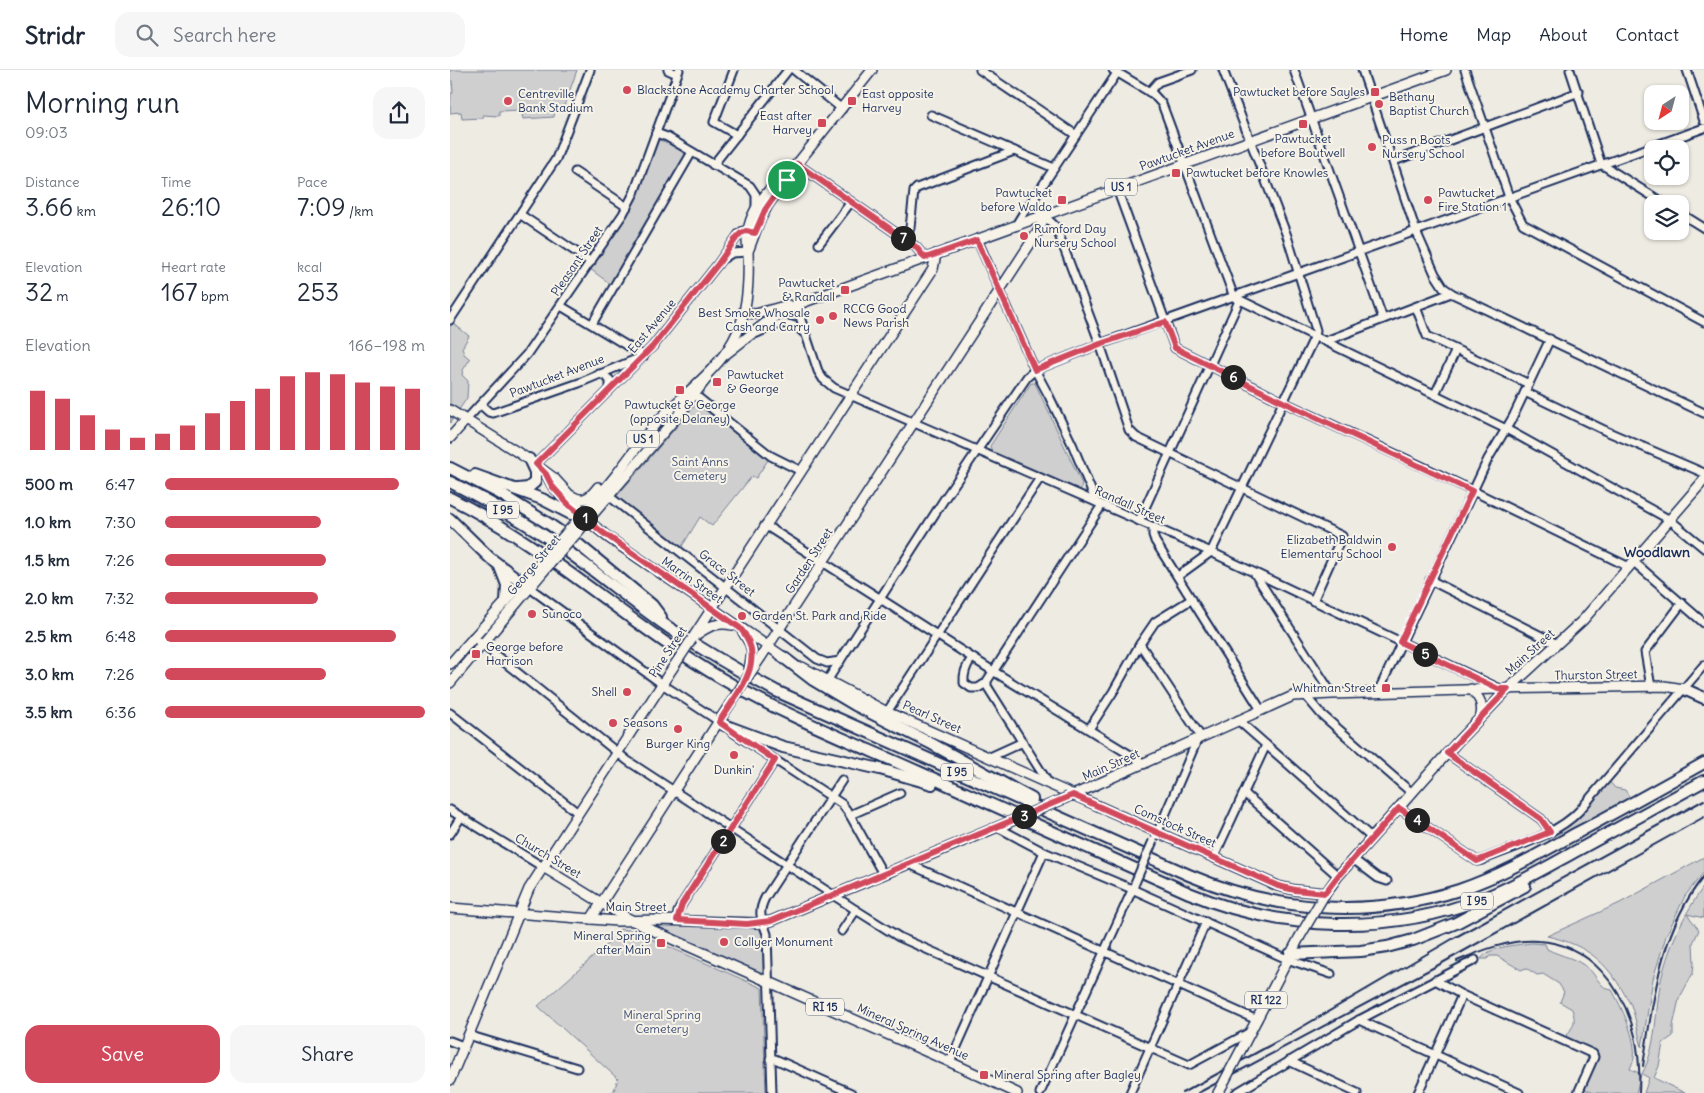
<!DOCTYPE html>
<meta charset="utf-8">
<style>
body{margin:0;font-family:Delius,sans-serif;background:#f6f6f7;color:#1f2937;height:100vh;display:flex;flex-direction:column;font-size:19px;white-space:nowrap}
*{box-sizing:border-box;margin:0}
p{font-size:16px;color:#747a83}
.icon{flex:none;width:28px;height:28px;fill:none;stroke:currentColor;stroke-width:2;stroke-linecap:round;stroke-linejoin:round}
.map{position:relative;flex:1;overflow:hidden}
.panel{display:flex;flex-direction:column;background:#fff;width:450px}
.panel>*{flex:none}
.needle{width:32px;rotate:216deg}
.fabs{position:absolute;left:1194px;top:15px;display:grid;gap:10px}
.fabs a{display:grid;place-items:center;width:45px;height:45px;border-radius:10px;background:#fff;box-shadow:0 1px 4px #0004;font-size:25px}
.pin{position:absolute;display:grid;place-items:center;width:42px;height:42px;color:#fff;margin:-21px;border:2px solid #fff;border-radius:50%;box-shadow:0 1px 5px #0007}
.km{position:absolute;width:25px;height:25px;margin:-12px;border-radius:50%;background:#222;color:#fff;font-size:14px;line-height:25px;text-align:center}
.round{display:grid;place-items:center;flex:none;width:52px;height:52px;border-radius:15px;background:#f6f6f7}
.overview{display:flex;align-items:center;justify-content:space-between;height:85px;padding:0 25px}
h1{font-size:28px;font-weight:600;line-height:38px}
.stats{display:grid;grid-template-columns:repeat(3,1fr);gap:8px;height:85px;padding:5px 25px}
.stats div{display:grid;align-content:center}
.stats b{font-size:25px;font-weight:600}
.stats small{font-size:14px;font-weight:400}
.stats p{font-size:14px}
.chart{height:140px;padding:10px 25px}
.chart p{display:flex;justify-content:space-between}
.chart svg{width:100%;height:90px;margin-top:5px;stroke:#d1495b;stroke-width:6}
.primary-button{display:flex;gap:10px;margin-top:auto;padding:10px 25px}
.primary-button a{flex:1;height:58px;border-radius:15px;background:#d1495b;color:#fff;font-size:20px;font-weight:600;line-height:58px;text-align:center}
.primary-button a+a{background:#f6f6f7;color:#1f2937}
ul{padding:0 25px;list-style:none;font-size:16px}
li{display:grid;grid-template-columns:80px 60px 1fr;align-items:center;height:38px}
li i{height:12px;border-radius:6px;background:#d1495b}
header{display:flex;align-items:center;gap:30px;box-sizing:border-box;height:70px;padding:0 25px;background:#fff;border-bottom:1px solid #e0e1e3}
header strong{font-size:24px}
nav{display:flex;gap:28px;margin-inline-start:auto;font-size:18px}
.search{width:350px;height:45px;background:#f6f6f7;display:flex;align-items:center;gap:12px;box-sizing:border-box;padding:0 18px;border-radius:15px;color:#747a83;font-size:19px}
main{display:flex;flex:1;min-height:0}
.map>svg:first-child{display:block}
.green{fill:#cfcfcf;stroke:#757f96}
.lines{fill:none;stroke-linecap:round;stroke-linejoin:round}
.minor-casing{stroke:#1b2f5e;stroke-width:11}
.major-casing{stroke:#1b2f5e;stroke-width:12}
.highway-casing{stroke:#1b2f5e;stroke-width:14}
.minor{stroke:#f7f3e8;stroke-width:7}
.major{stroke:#f7f3e8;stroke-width:9}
.highway{stroke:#f7f3e8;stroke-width:10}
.rail{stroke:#1b2f5e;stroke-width:2}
.minor-bridge-casing{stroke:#1b2f5e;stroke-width:11;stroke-linecap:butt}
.major-bridge-casing{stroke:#1b2f5e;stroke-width:12;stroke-linecap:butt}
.minor-bridge{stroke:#f7f3e8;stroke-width:7}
.major-bridge{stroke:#f7f3e8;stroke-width:9}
.route-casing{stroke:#fff;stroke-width:10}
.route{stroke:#d1495b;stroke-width:6}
.poi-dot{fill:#d1495b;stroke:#f7f3e8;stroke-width:2}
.labels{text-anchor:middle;stroke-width:4;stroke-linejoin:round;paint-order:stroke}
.shield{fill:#f7f3e8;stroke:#5d6a87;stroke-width:1}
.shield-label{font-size:11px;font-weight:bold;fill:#1b2f5e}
.poi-label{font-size:12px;fill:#1b2f5e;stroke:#f7f3e8;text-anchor:start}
.street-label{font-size:12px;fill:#1b2f5e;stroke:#f7f3e8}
.park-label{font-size:12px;fill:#3f4f75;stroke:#f7f3e8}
.neighbourhood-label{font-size:14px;font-weight:bold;fill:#1b2f5e;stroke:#f7f3e8}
</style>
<header>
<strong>Stridr</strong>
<div class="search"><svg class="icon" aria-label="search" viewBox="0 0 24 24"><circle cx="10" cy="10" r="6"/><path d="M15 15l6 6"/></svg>Search here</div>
<nav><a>Home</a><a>Map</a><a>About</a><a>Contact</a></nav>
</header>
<main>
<section class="panel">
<div class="overview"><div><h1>Morning run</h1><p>09:03</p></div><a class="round"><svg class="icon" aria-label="share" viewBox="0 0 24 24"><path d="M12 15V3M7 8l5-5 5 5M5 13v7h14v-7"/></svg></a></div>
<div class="stats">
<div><p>Distance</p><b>3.66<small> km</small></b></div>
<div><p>Time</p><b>26:10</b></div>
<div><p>Pace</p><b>7:09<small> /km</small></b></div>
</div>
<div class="stats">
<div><p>Elevation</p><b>32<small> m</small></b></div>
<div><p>Heart rate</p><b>167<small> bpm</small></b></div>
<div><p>kcal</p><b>253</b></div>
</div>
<div class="chart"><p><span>Elevation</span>166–198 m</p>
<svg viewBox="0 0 160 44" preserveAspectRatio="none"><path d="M5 44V15M15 44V19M25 44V27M35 44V34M45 44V38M55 44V36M65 44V32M75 44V26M85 44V20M95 44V14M105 44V8M115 44V6M125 44V7M135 44V11M145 44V13M155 44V14"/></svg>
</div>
<ul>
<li><b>500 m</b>6:47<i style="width:90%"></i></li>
<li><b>1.0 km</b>7:30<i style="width:60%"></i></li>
<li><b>1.5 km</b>7:26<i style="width:62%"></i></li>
<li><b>2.0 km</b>7:32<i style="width:59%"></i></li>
<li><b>2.5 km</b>6:48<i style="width:89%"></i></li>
<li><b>3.0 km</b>7:26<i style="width:62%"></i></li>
<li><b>3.5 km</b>6:36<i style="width:100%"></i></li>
</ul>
<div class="primary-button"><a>Save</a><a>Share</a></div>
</section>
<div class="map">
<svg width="1254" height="1023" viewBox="0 0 1254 1023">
<rect width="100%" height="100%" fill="#eeebe2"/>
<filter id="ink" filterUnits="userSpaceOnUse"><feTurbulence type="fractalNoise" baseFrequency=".02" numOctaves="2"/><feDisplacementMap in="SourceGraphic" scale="10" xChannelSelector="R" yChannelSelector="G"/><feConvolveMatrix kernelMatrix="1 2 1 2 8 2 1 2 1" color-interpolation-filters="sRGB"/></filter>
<g filter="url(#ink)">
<g class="green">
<path d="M0,0H127L113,40L105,38L104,47L73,49L71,40L49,41V46L33,45V48L12,49L11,42L0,43L1,23H3L2,11H0Z"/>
<path d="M206,61L241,81L163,216L136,196L176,137Z"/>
<path d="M3,253L19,266L12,278L14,284L20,289L13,300L12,305L18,311L17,328L0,353V257Z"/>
<path d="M581,313H585L632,414L631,419L628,421L543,384L540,376Z"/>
<path d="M247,333L318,390L306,408L302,406L262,456L250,447L231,478L166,427Z"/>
<path d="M1158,710L1165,718L1175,720L1182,731L1101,775L1096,762L1108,757Z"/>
<path d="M1254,787V802L1235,826L1216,866L1203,909L1192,977C1188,963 1186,949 1181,935C1178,929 1174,924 1171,918C1152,887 1132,874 1097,866L1170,833Z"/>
<path d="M1254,816V848L1237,844L1249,860L1243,873L1244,893L1243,903L1229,929L1223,956V966L1213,973L1209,996L1204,1008L1235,1023H1194L1199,1008L1192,1004C1207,976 1205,941 1211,910C1219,875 1234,844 1254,816Z"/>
<path d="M313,850L318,908L187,851Z"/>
<path d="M170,859L181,860L312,918L316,1023H163L168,1009L88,936L162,870Z"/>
<path d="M1082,873L1095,874L1097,879C1112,887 1126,887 1140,900C1147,907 1151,919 1162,920C1171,936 1187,969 1184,988C1184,991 1181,995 1180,999L1191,1004L1186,1023H1144L1131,1018L1145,985L1115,968C1123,956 1127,953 1122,939L1110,932L1114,922L1109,914L1093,904L1087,905L1076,898L1071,900L1047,886H1040L1037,889H1031C1039,876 1068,875 1082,873Z"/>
</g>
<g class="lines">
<defs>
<g id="minor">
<path d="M218,0L227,4"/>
<path d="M284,0L264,52L287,65"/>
<path d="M344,0L392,39"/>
<path d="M530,0L626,65"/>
<path d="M663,0L703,24L712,34L784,227L1058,360L1220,450L1254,478"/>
<path d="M844,0L933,249"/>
<path d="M912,0L966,161L985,204L994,218L1003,224L1254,343"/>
<path d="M1015,0L1059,127L1073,154L1254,252"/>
<path d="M1120,0L1151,94L1215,134"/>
<path d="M1237,0L1254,51"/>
<path d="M667,3L583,130C585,141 598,148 606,157L650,274L679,360L686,367L892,466L863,531"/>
<path d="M699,22L708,12L742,0"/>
<path d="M481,45L604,98"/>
<path d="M206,63L217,67L300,116L306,125V138"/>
<path d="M944,91L1129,22"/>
<path d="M347,94L466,177L475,188"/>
<path d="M263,95L338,0"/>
<path d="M125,102L177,137"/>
<path d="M667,119L725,278L833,332L982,401L1179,497"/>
<path d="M1230,143L1254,158"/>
<path d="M71,145L141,192"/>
<path d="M566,155L574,142L583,130"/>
<path d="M527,169L585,300L599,326L623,376L646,432"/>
<path d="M455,170L460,158L464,121L467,118L564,81"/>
<path d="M369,174L401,132"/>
<path d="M274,188L282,183L298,182"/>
<path d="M346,235L368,301L373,309L384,318L761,482L1048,618"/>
<path d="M111,236L194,286"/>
<path d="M966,237L977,266L1079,314"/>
<path d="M0,250L106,89L140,0"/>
<path d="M142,254L242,82"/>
<path d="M305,264C324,256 337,246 354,263"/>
<path d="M876,271L1001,223"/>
<path d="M149,304L155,306L160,310V319"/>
<path d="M1075,322L1156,361L1254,403"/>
<path d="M985,324L1006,280"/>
<path d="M245,325L321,386L351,401"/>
<path d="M31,335L39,342L43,343L129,313L191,287"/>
<path d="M15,351L77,284L173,144L184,123L229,0"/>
<path d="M86,394L203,276L268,194L289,164L293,161L302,163"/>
<path d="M155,423L367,589L377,593L390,591"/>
<path d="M689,451L789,231"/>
<path d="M315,455L543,601L695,694"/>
<path d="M703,457V465L705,471L811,640"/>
<path d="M1184,492L1254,553"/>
<path d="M805,504L882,624"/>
<path d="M728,506L761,482L865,266L866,260L837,166L773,0"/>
<path d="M980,510L1107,574"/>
<path d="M77,516L212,614L273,654"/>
<path d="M23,567L178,691L406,840L449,867L739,995L800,962"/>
<path d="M690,574L751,667"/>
<path d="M522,588C516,596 513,603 514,613L521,618H528L536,613"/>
<path d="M377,611L495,428L577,307L585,300L650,274L1254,58"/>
<path d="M1201,617L1195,582L1232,533"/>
<path d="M928,622L1023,421L1038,389L1063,347L1100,269"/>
<path d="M855,625L871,644L962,723"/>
<path d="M437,642L590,408"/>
<path d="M0,643L128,743"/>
<path d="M788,650L922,768"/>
<path d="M639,659L663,622L690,574L705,552L742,529"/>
<path d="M281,661L392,734L400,745L433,804"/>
<path d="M997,683L1091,749L1101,762"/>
<path d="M540,687L573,672"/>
<path d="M599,714L537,616V611L652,435"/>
<path d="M794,723L888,806"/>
<path d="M949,738L1027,791L1032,790C1063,777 1107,765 1129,741L1254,595"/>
<path d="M0,740L93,797"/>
<path d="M400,745L450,723"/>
<path d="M547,757L594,782L682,819L837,889L881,904"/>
<path d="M0,764L11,747"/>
<path d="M706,766L748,668"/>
<path d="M764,787L816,675"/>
<path d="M903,789L928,808L937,811"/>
<path d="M459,794L807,950"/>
<path d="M227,850L228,842L232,834L325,690"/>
<path d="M392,861L406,840"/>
<path d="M985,910L1012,925L1143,984L1144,987L1128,1023"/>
<path d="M909,950L1069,1023"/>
<path d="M18,965L127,998"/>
<path d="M0,971L13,976"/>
<path d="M320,989H325L401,1023"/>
<path d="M839,991L907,1023"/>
<path d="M500,992L594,782"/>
<path d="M322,1023L317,864C312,849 307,844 315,828L392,710"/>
<path d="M590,1023L684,816"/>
<path d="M680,1023L756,852"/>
<path d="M786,1023L909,950L1025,890"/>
<path d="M968,1023L1012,925"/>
</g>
<g id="major">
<path d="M299,179L309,152L318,135L347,94L422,0"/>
<path d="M294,242L306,244L338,235"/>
<path d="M276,284L318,251L346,235L996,0"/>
<path d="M0,340L72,385L104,408L127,433L132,445"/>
<path d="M0,368L15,351"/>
<path d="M96,404L102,415L122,438L159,468L338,590"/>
<path d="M122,426C134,434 141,426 148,417"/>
<path d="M119,460C135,442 151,424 166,405C180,387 193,368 208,351C232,325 266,302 283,271C298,245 299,212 298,182C297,173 296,165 299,156C305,131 328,109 347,94"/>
<path d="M126,464L230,343L257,308"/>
<path d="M293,562L300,574L302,582"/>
<path d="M246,565C258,556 268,552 282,555"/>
<path d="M242,569L483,199L486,184"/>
<path d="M311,587L589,160L595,145"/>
<path d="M0,594L86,498"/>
<path d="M352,597L437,642L828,816L845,820L875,823"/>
<path d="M0,613L92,503"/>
<path d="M1021,619C1030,628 1033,634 1031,647"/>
<path d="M621,726L843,626L882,624L1047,619L1214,616L1234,619"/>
<path d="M93,797L168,843L195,857L500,992L567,1023"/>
<path d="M873,827L888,806L1009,670L1058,619L1133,550L1254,410"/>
<path d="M0,838L167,851L208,850L308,853L321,851L557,753"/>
<path d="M141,849L278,637"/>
<path d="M793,976L849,868"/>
<path d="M0,1010L79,819L218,605"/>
<path d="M768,1023L773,1014"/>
</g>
<g id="highway">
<path d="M0,398L49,423L99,454L128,474L202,535L211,547"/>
<path d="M25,405L92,429L121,444L132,445"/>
<path d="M0,412C42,433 83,456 121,484C154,508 185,534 218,557C253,580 289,601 326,621L739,805C826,842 918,849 1009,820C1050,806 1087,785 1125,764C1168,741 1211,717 1254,693"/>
<path d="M68,419L78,418L85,412V402L79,389"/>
<path d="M0,428C99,477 179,555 274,610C336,646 404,673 469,702C559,742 649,783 739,823C833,862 939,865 1034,828C1067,815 1097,797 1128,780C1170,757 1212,734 1254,711"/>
<path d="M0,449L40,488L73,513"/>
<path d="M50,497L57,515L56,531"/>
<path d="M333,587L363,610L405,635L482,674L582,729"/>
<path d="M1234,619L1254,628"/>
<path d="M274,655L333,677L430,699L482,714"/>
<path d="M840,884L911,881L937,877L963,870L1006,853L1075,816"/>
</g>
</defs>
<use href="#minor" class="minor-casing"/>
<use href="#major" class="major-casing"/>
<use href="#highway" class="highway-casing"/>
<use href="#minor" class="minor"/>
<use href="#major" class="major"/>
<use href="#highway" class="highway"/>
<g class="rail">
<path d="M1007,891C1032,880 1061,869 1088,871C1140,873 1174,919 1185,966C1189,985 1190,1004 1189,1023"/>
<path d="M1193,996C1203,930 1210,860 1254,806"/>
<path d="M732,1023L828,971L1004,868L1254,730"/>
<path d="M748,1023L994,892L1254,747"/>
</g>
<defs>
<path id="minor-bridge" d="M685,813L703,771"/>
<g id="major-bridge">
<path d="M86,498L119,460"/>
<path d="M92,503L126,464"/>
<path d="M299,601L302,582"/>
<path d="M218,605L242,569"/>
<path d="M278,637L311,587"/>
<path d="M557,753L618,727"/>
<path d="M849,868L873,827"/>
<path d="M773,1014L793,976"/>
</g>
</defs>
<use href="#minor-bridge" class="minor-bridge-casing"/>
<use href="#major-bridge" class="major-bridge-casing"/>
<use href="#minor-bridge" class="minor-bridge"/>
<use href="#major-bridge" class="major-bridge"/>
</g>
</g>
<g class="lines" filter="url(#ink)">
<defs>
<path id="route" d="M347,94L466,177L475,188L527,170L585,300L650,274L715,252L725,278L833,332L1022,421L950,572L1048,619H1058L997,683L1091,749L1100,762L1027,791L949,738L888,806L875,823L845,820L828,816L623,725L321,851L297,854L227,850L232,834L325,690L269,652C287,623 319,590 290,558L152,462L119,435L102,416L96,404L86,394L203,276L268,194L287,167L291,163L296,161L305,163L315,140Z"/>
</defs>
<use href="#route" class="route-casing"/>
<use href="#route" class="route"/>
</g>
<g class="poi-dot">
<circle cx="177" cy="20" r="5"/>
<rect x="920" y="17" width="10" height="10" rx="2.5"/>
<circle cx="58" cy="31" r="5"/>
<rect x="397" y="26" width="10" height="10" rx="2.5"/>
<circle cx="929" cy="34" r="5"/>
<rect x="367" y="48" width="10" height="10" rx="2.5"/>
<rect x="848" y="49" width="10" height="10" rx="2.5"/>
<circle cx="922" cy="77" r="5"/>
<rect x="721" y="98" width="10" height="10" rx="2.5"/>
<rect x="607" y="125" width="10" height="10" rx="2.5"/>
<circle cx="978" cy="130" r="5"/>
<circle cx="574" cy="166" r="5"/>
<rect x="390" y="215" width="10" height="10" rx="2.5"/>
<circle cx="383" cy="246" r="5"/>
<circle cx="370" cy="250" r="5"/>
<rect x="262" y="307" width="10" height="10" rx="2.5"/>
<rect x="225" y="315" width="10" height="10" rx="2.5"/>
<circle cx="942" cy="477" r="5"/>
<circle cx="82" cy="544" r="5"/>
<circle cx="292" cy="546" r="5"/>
<rect x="21" y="579" width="10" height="10" rx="2.5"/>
<rect x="931" y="613" width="10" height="10" rx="2.5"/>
<circle cx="177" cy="622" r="5"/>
<circle cx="163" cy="653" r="5"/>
<circle cx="228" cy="659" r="5"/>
<circle cx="284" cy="685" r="5"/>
<circle cx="274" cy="872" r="5"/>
<rect x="206" y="868" width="10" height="10" rx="2.5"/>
<rect x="529" y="1000" width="10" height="10" rx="2.5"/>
</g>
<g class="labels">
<g class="shield">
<rect x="655" y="108.5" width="32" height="17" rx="4"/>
<rect x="177" y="360.5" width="32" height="17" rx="4"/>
<rect x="37" y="431.5" width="32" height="17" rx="4"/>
<rect x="491" y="693.5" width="32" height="17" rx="4"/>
<rect x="1011" y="822.5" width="32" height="17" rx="4"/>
<rect x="795" y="921.5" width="42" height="17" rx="4"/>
<rect x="356" y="928.5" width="38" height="17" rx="4"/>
</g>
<g class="shield-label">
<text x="671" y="121">US 1</text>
<text x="193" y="373">US 1</text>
<text x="53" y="444">I 95</text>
<text x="507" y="706">I 95</text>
<text x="1027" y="835">I 95</text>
<text x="816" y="934">RI 122</text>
<text x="375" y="941">RI 15</text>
</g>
<g class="poi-label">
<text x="187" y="24">Blackstone Academy Charter School</text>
<text x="915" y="26" text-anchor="end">Pawtucket before Sayles</text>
<text x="68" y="28">Centreville<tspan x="68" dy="14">Bank Stadium</tspan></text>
<text x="412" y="28">East opposite<tspan x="412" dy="14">Harvey</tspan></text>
<text x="939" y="31">Bethany<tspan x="939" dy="14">Baptist Church</tspan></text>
<text x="362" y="50" text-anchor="end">East after<tspan x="362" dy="14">Harvey</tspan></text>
<text x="853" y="73" text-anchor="middle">Pawtucket<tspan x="853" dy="14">before Boutwell</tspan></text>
<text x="932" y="74">Puss n Boots<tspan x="932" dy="14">Nursery School</tspan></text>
<text x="736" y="107">Pawtucket before Knowles</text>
<text x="602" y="127" text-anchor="end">Pawtucket<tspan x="602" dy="14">before Waldo</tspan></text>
<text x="988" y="127">Pawtucket<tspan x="988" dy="14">Fire Station 1</tspan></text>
<text x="584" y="163">Rumford Day<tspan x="584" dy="14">Nursery School</tspan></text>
<text x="385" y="217" text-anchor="end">Pawtucket<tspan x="385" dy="14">&amp; Randall</tspan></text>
<text x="393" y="243">RCCG Good<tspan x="393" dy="14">News Parish</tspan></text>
<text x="360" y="247" text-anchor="end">Best Smoke Whosale<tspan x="360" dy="14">Cash and Carry</tspan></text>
<text x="277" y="309">Pawtucket<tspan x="277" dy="14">&amp; George</tspan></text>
<text x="230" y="339" text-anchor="middle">Pawtucket &amp; George<tspan x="230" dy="14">(opposite Delaney)</tspan></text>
<text x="932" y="474" text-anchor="end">Elizabeth Baldwin<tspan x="932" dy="14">Elementary School</tspan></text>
<text x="92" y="548">Sunoco</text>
<text x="302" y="550">Garden St. Park and Ride</text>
<text x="36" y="581">George before<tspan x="36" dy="14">Harrison</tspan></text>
<text x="926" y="622" text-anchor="end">Whitman Street</text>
<text x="167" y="626" text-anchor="end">Shell</text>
<text x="173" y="657">Seasons</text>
<text x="228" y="678" text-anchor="middle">Burger King</text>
<text x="284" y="704" text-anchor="middle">Dunkin'</text>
<text x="201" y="870" text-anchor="end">Mineral Spring<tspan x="201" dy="14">after Main</tspan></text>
<text x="284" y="876">Collyer Monument</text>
<text x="544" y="1009">Mineral Spring after Bagley</text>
</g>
<g class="street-label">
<text transform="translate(737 80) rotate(-20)" y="4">Pawtucket Avenue</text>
<text transform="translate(127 191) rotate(-56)" y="4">Pleasant Street</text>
<text transform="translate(202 256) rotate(-50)" y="4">East Avenue</text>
<text transform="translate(107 306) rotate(-21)" y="4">Pawtucket Avenue</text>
<text transform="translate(680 435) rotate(24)" y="4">Randall Street</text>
<text transform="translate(359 491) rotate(-57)" y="4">Garden Street</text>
<text transform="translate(84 495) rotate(-50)" y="4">George Street</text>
<text transform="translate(277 503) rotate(38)" y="4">Grace Street</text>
<text transform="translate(242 510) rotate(35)" y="4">Marrin Street</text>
<text transform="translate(218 582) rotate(-57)" y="4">Pine Street</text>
<text transform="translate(1080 582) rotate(-42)" y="4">Main Street</text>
<text transform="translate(1146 605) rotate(-1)" y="4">Thurston Street</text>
<text transform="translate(482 647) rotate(24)" y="4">Pearl Street</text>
<text transform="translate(661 695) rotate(-24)" y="4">Main Street</text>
<text transform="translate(725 756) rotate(24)" y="4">Comstock Street</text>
<text transform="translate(98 786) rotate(31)" y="4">Church Street</text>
<text x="186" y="841">Main Street</text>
<text transform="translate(463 962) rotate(24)" y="4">Mineral Spring Avenue</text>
</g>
<g class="park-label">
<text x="250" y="396">Saint Anns<tspan x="250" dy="14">Cemetery</tspan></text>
<text x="212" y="949">Mineral Spring<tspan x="212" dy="14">Cemetery</tspan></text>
</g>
<g class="neighbourhood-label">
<text x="1207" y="487">Woodlawn</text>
</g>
</g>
</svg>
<div class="fabs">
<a><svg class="needle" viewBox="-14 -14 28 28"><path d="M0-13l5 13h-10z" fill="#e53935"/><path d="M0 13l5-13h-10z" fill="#747a83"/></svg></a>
<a><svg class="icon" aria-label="locate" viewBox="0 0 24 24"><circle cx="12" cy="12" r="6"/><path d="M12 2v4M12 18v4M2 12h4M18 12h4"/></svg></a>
<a><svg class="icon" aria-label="layers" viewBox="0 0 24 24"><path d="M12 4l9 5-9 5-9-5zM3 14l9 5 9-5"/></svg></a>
</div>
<div class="pin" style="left:337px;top:110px;background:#1e9e55"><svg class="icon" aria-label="arrive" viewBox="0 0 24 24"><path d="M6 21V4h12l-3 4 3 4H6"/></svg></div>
<b class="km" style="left:135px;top:448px">1</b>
<b class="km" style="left:273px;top:771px">2</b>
<b class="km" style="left:574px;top:746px">3</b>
<b class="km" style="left:967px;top:750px">4</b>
<b class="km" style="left:975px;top:584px">5</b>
<b class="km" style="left:783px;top:307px">6</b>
<b class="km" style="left:453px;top:168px">7</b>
</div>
</main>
